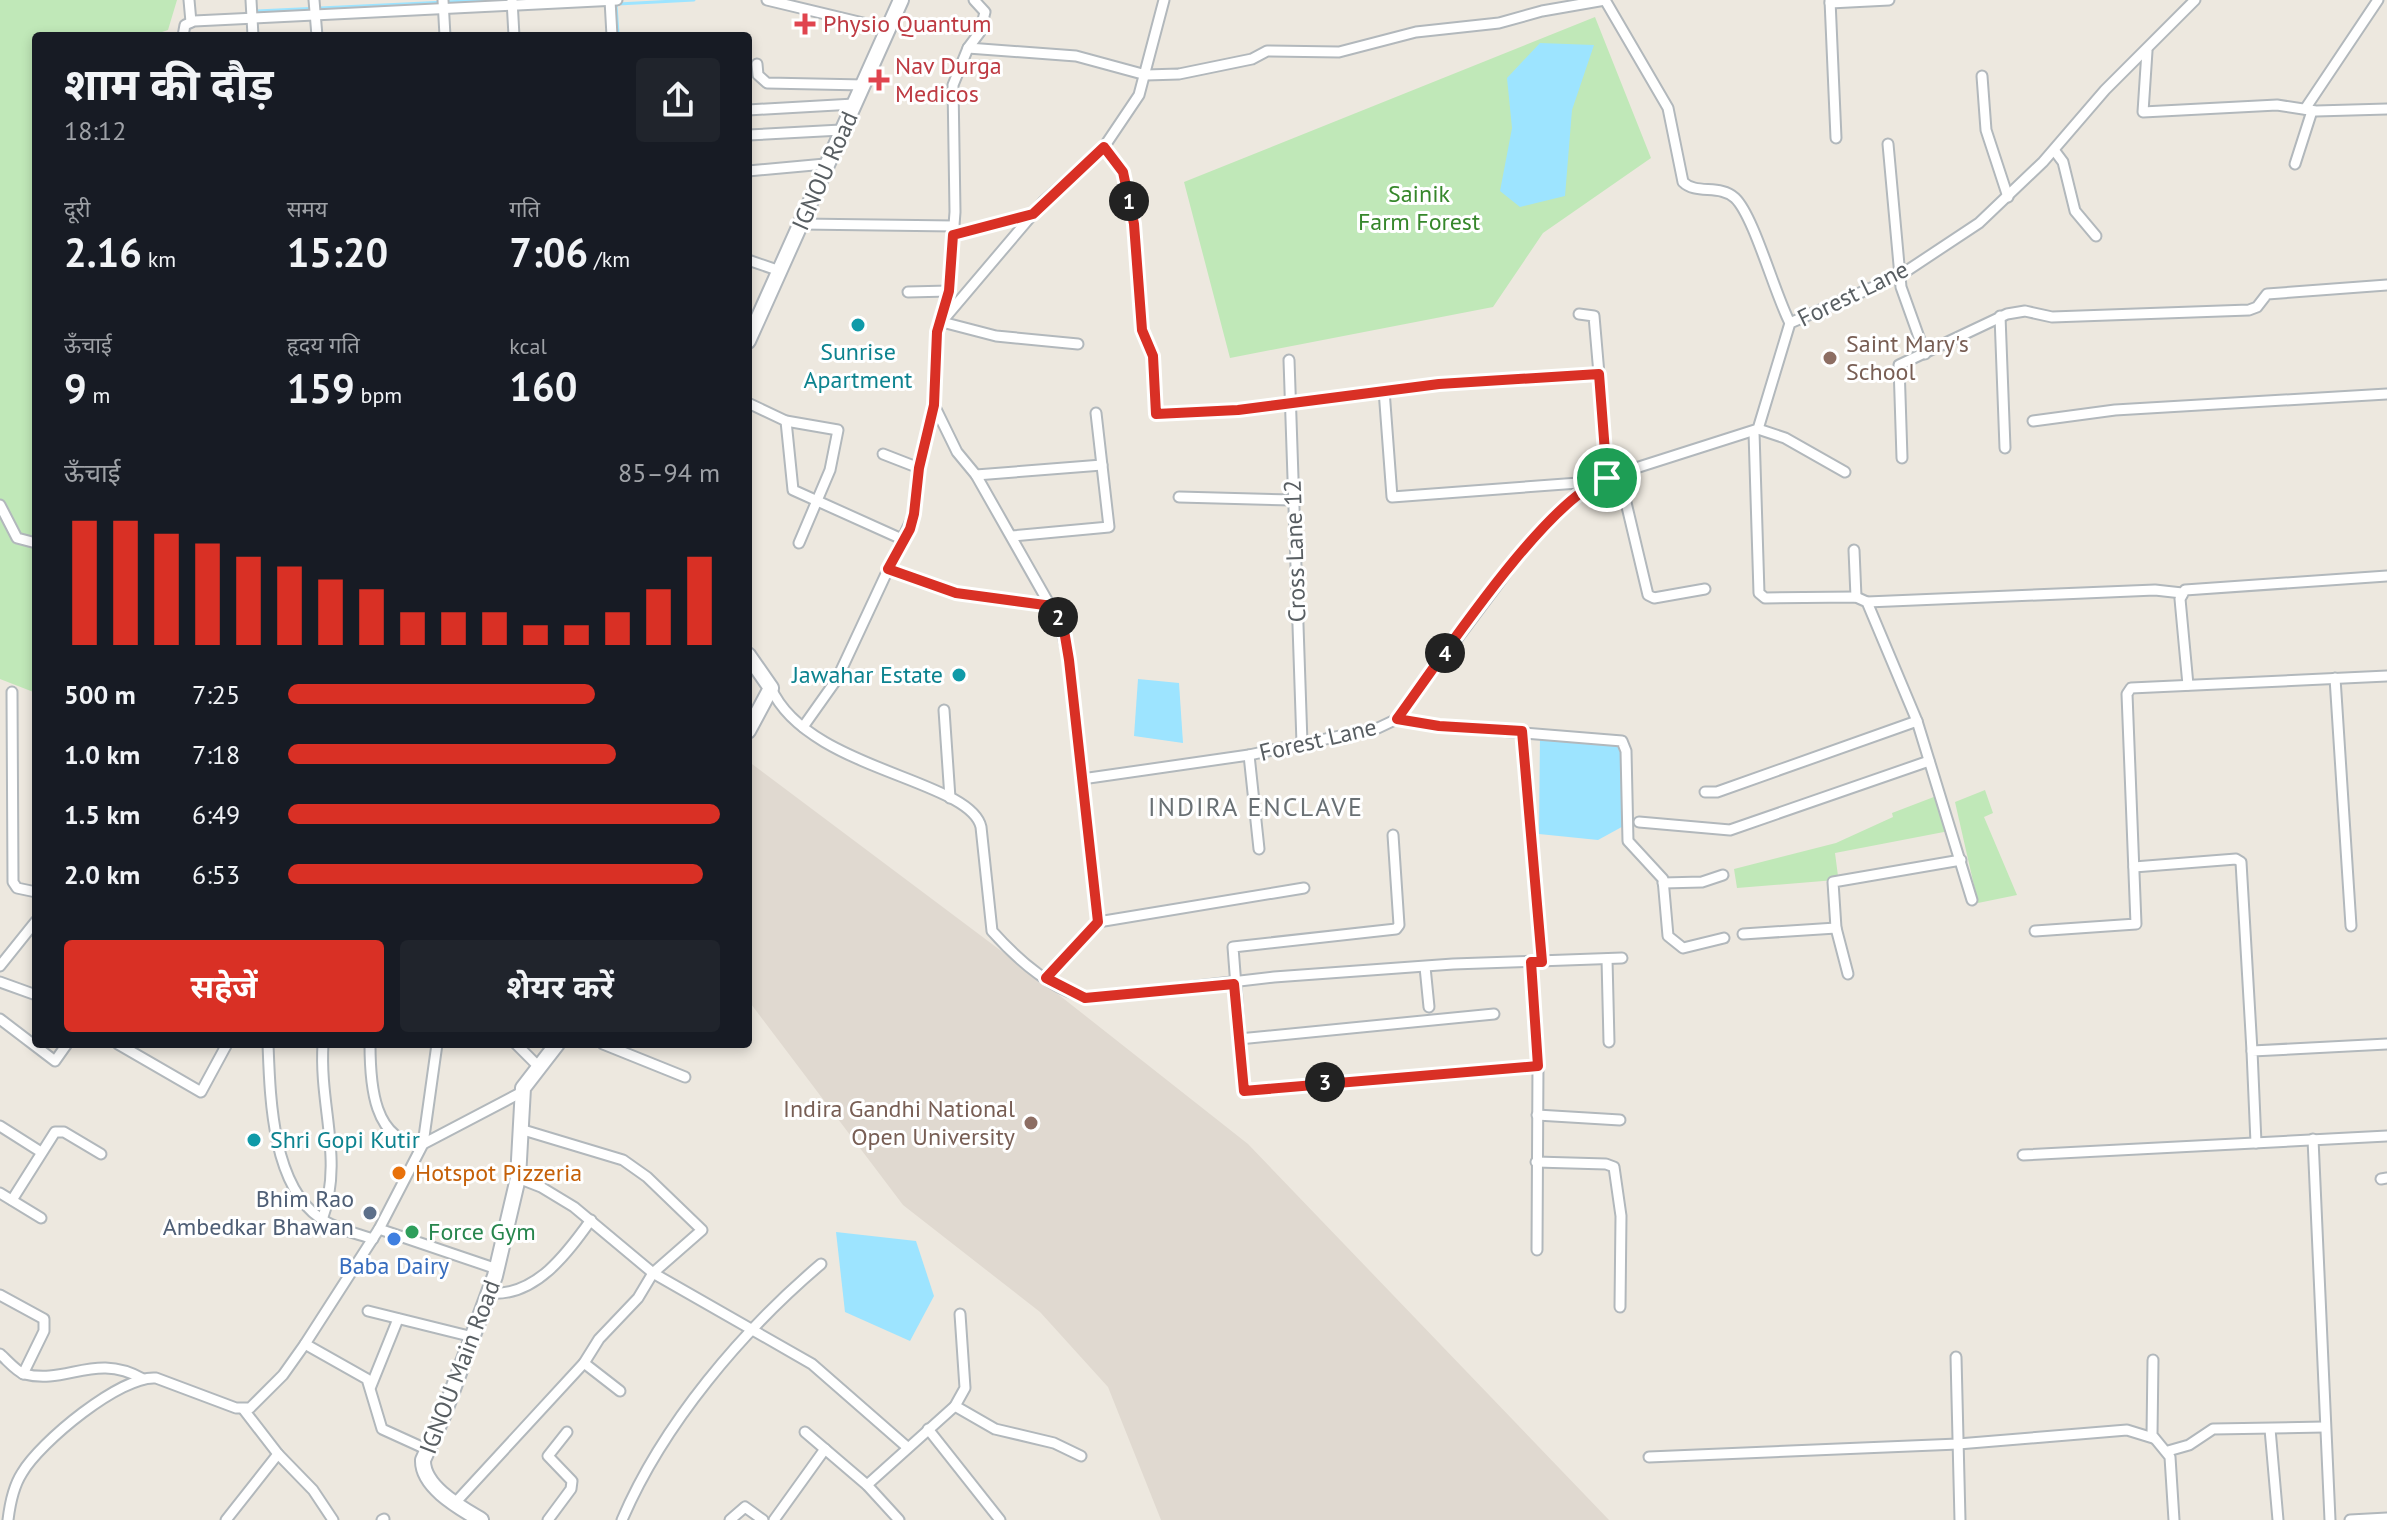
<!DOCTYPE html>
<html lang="hi">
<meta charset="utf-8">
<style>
body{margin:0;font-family:"PT Sans","Noto Sans Devanagari",sans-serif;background:#20242c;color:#f1f3f6;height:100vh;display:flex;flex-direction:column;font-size:30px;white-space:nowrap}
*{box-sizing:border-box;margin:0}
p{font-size:26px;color:#9ea1a6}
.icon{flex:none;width:44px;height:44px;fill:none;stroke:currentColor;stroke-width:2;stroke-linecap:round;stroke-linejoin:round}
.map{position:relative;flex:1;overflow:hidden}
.sheet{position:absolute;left:32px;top:32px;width:720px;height:1016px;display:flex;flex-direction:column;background:#171b24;border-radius:8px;box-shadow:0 4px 12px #0003}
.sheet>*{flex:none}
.pin{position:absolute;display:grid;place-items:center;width:68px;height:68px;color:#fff;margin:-34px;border:4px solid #fff;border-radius:50%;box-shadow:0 2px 8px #0007}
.km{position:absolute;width:40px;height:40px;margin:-20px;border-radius:50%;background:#222;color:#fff;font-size:22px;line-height:40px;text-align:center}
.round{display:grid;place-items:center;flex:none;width:84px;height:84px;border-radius:8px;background:#20242c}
.summary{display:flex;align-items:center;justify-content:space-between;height:136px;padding:0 32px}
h1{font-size:44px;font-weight:700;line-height:60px}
.stats{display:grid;grid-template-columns:repeat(3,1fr);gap:12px;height:136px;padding:8px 32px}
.stats div{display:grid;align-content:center}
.stats b{font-size:40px;font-weight:700}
.stats small{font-size:22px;font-weight:400}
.stats p{font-size:22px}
.chart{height:224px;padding:16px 32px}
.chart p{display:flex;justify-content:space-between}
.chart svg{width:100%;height:144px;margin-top:8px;stroke:#d93025;stroke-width:6}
.cta{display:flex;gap:16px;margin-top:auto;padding:16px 32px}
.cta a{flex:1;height:92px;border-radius:8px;background:#d93025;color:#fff;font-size:32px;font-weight:700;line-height:92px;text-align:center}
.cta a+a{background:#20242c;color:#f1f3f6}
ul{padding:0 32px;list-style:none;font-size:26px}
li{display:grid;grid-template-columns:128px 96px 1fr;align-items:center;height:60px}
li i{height:20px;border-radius:10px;background:#d93025}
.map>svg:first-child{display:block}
.education{fill:#e0d9d0}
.green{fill:#c0e8b8}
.water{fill:#9de4ff}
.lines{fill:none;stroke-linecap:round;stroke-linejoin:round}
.stream{stroke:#9de4ff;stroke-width:3}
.street-casing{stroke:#b2b8bc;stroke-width:13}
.secondary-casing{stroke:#b1b7bc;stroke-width:18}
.street{stroke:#fff;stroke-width:9}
.secondary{stroke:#fff;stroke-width:14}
.route-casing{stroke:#fff;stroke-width:16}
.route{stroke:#d93025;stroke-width:10}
.health-dot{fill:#e0444e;stroke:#fff;stroke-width:3}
.culture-dot{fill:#0f9aa8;stroke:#fff;stroke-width:3}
.education-dot{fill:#8d6e63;stroke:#fff;stroke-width:3}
.food-dot{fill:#e8710a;stroke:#fff;stroke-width:3}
.service-dot{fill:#5c6f8a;stroke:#fff;stroke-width:3}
.leisure-dot{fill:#2e9e5b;stroke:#fff;stroke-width:3}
.shop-dot{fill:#3f7fe0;stroke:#fff;stroke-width:3}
.labels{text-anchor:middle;stroke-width:6;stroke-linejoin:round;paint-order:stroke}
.health-label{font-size:24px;fill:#be3a42;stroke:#fff;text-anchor:start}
.street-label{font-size:24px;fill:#585e62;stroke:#fff}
.park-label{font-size:24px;fill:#36872b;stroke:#fff}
.education-label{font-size:24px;fill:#785e54;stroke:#fff;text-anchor:start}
.culture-label{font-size:24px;fill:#0d838f;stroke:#fff}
.food-label{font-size:24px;fill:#c56008;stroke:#fff;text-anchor:start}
.service-label{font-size:24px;fill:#4e5e75;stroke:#fff;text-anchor:end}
.leisure-label{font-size:24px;fill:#27864d;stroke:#fff;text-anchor:start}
.shop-label{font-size:24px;fill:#366cbe;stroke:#fff}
.neighbourhood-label{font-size:26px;letter-spacing:2px;fill:#697074;stroke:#fff}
</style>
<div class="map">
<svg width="2387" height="1520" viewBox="0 0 2387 1520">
<rect width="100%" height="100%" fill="#ede8df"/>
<path class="education" d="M748,761L1040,980L1248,1144L1609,1520H1161L1108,1387L1040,1312L903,1205L748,1000Z"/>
<g class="green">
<path d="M0,0H177L168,30L150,36H36V693L0,679Z"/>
<path d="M1595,17L1651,158L1543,233L1493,307L1230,358L1184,182Z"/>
<path d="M1985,790L1993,813L1984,817L2017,895L1978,903L1955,802Z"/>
<path d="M1939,795L1949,831L1835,853L1838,876L1835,880L1737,888L1734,869L1836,843L1893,817L1892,813Z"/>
</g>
<g class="water">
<path d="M1540,43L1594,45L1572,110L1565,196L1520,207L1500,191L1512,128L1507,78Z"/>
<path d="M1138,679L1179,683L1183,743L1134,736Z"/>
<path d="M1540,735L1626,740L1629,823L1598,840L1539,834Z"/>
<path d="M836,1232L916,1241L934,1296L910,1341L845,1312Z"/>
</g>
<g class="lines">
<g class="stream">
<path d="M618,4L694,0"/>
<path d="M616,5L618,33"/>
<path d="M257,11L488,0"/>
</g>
<defs>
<g id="street">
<path d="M189,0L191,22"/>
<path d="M251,0L253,36"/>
<path d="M314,0L317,36"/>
<path d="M443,0L445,36"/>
<path d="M512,0L514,36"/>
<path d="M610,0L612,36"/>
<path d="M767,0L888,29"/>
<path d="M1605,0L1668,108L1683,182C1696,195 1720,184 1735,198C1754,216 1775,295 1790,323"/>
<path d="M1830,0L1836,138"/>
<path d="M1830,3L1889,0"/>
<path d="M183,36L185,25L194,21L617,0"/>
<path d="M968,48L1076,56L1146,75L1179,74L1252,59L1267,51L1339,52L1416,32L1499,23L1542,11L1605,0"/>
<path d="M2147,51L2143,112L2277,105L2316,111L2387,109"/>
<path d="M757,64L758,75L767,83L864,85"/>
<path d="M1982,76L1986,130L2008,197"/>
<path d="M2305,109L2378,0"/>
<path d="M748,110L854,104"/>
<path d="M748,135L841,130"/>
<path d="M1888,144L1901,287L1925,354"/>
<path d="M1104,147L1123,172L1134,224L1142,330L1153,353L1156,414L1238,410L1439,384L1599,374L1607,478"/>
<path d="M2054,150L2063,162L2075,211L2096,236"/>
<path d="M2295,164L2312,111"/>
<path d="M748,171L825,164"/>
<path d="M801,224L954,226"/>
<path d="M953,235L1033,214"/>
<path d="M748,260L780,271"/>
<path d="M908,292L949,291"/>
<path d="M1579,314L1594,316L1599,374"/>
<path d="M2000,316L2005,448"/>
<path d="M944,319L1044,201L1104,147L1139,95L1164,0"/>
<path d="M942,322L996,336L1078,344"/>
<path d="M1289,360L1302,743"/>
<path d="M1384,390L1392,497L1592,482"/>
<path d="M748,403L786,421L838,430L830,470L799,543"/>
<path d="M934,405L957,452L976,475L1060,623L1069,660L1082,779"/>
<path d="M786,421L793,490L904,540"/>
<path d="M2033,421L2115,410L2387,394"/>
<path d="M1758,429L1785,438L1845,472"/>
<path d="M1754,432L1759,593L1765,598L1856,597L1867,602L1917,721L1972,900"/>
<path d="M883,454L919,468"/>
<path d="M1902,458L1899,365L2007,314L2025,311L2052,317L2249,310L2257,307L2267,294L2387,285"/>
<path d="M1619,473L1648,595L1654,598L1705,589"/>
<path d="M976,475L1102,465"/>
<path d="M1179,497L1292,500"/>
<path d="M0,505L17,538L36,543"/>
<path d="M1012,536L1109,527L1096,413"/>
<path d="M1854,550L1856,597"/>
<path d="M888,569L956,593L1052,606"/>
<path d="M1867,602L2155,590L2182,593"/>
<path d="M2335,678L2351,926"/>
<path d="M2188,685L2180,599L2185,590L2387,576"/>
<path d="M771,688C807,770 970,779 981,827L992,931C1016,958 1057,996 1094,998L1274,977L1453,964L1622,958"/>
<path d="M12,692L13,882L17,888L36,892"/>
<path d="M944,710L950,798"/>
<path d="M1397,719L1439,726L1622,741L1626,751L1628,841L1663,879L1668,936L1683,948L1724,938"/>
<path d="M803,727L837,679L914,514L919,468L934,405L937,332L949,291L955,212L953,85L968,48L980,32L985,12L974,0"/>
<path d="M1522,731L1542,962"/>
<path d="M1249,755L1259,849"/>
<path d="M1705,792H1717L1917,721"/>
<path d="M1639,822L1730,830L1929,761"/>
<path d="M1393,835L1399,925L1396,929L1233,947L1244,1091L1538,1066"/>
<path d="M2134,867L2236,859L2241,862L2252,1051"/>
<path d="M1663,883L1702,882L1723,875"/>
<path d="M1098,922L1082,779L1249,755L1378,728L1397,719L1515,561L1548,522L1595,481L1758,429L1790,323L1899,276L1979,223L2043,162L2105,90L2195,0"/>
<path d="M2035,931L2136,924L2127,694L2131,688L2387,676"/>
<path d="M1743,934L1836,928"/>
<path d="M1607,959L1609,1042"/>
<path d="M1531,962L1538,1063L1537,1250"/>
<path d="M0,966L36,921"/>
<path d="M1425,967L1429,1007"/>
<path d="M1848,974L1836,928L1833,882L1961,860"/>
<path d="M1046,978L1098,922L1304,888"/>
<path d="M0,982L36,995"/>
<path d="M0,1019L55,1061L67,1044"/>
<path d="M1239,1039L1494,1014"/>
<path d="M118,1044L201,1092L227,1044"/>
<path d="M268,1044C270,1097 272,1185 320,1218C335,1229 356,1233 373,1239"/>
<path d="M370,1044C370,1083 373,1144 423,1144L437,1044"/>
<path d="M516,1044L538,1066"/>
<path d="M603,1044L685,1077"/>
<path d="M1537,1115L1620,1120"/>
<path d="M0,1126L41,1152"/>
<path d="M2313,1139L2330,1520"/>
<path d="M2256,1143L2252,1051L2387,1044"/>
<path d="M2023,1155L2387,1136"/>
<path d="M1536,1162L1606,1164L1614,1167L1621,1216L1620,1307"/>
<path d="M518,1178L541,1187L574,1207L653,1273L812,1364L907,1447"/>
<path d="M2381,1179L2387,1178"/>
<path d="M0,1193L41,1218"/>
<path d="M12,1200L55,1132H64L101,1154"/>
<path d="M322,1220C344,1159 319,1107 323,1044"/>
<path d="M379,1229L497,1269"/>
<path d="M490,1293C536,1297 568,1252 591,1220"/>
<path d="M0,1295L44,1319V1331L23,1374"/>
<path d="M368,1311L473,1337"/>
<path d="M305,1344L367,1379L382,1429L426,1449"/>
<path d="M0,1354C7,1360 16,1371 24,1374C67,1385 95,1352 143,1379"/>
<path d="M1956,1357L1960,1520"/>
<path d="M2153,1360L2152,1435L2170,1457L2174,1520"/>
<path d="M584,1363L620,1391"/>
<path d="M371,1386L398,1319"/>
<path d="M955,1406L995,1429L1054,1443L1081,1456"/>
<path d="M928,1429L1000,1520"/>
<path d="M2270,1429L2278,1520"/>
<path d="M805,1432L867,1485L899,1520"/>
<path d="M2168,1451L2189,1445L2213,1429L2324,1427"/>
<path d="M278,1454L313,1490L333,1520"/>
<path d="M1649,1457L1958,1444L2127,1430L2153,1438"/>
<path d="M867,1485L955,1406L965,1388L960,1314"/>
<path d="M455,1503L584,1363L599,1339L638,1298L653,1273L702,1230L647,1177L623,1160L520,1129"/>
<path d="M8,1520C10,1503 13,1487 22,1473C40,1442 121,1375 156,1378L236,1408H250L283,1375L305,1344L379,1229L423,1144L522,1092"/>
<path d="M226,1520L278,1454L244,1410"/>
<path d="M382,1520L384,1519"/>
<path d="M548,1520L571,1489L572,1481L548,1456L567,1432"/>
<path d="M622,1520C663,1424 742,1331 821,1264"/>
<path d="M730,1520L745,1507L763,1520"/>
<path d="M774,1520L825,1449"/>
<path d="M2350,1520L2387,1518"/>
</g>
<g id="secondary">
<path d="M748,341L901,0"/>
<path d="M748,655L771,688L748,731"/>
<path d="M481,1520C461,1508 422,1487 423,1460L443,1416L495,1276L518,1178L523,1088L557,1044"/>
</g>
</defs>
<use href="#street" class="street-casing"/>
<use href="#secondary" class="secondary-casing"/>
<use href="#street" class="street"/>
<use href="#secondary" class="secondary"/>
</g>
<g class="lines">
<defs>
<path id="route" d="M1104,147L1123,172L1134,224L1142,330L1153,356L1156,414L1238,410L1439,384L1599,374L1607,478C1546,498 1439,662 1397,719L1439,726L1522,731L1542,962H1531L1538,1066L1244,1091L1234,984L1085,998L1046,978L1098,922L1069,660L1065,636L1052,606L956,593L888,569L910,529L914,514L919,468L934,405L937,332L949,291L953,235L1033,214Z"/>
</defs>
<use href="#route" class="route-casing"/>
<use href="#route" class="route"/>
</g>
<g class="health-dot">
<path d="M801 12h8v8h8v8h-8v8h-8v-8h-8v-8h8z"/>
<path d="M875 68h8v8h8v8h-8v8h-8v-8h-8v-8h8z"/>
</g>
<g class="culture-dot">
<circle cx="858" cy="325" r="8"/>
<circle cx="959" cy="675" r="8"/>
<circle cx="254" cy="1140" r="8"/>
</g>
<g class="education-dot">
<circle cx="1830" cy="358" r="8"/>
<circle cx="1031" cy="1123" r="8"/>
</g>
<circle class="food-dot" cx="399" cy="1173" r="8"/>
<circle class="service-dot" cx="370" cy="1213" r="8"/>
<circle class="leisure-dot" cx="412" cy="1232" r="8"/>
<circle class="shop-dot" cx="394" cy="1239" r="8"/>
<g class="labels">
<g class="health-label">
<text x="823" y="32">Physio Quantum</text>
<text x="895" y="74">Nav Durga<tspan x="895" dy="28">Medicos</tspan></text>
</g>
<g class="street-label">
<text transform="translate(825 171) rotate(-66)" y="8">IGNOU Road</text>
<text transform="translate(1853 294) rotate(-26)" y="8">Forest Lane</text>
<text transform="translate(1295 551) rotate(-92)" y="8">Cross Lane 12</text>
<text transform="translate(1318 740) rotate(-13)" y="8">Forest Lane</text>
<text transform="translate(460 1367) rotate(-69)" y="8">IGNOU Main Road</text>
</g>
<g class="park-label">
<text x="1419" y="202">Sainik<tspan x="1419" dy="28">Farm Forest</tspan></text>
</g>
<g class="education-label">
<text x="1846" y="352">Saint Mary's<tspan x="1846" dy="28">School</tspan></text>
<text x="1015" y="1117" text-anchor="end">Indira Gandhi National<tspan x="1015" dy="28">Open University</tspan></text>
</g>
<g class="culture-label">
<text x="858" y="360">Sunrise<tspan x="858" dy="28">Apartment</tspan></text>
<text x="943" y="683" text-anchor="end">Jawahar Estate</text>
<text x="270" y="1148" text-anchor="start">Shri Gopi Kutir</text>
</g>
<g class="food-label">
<text x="415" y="1181">Hotspot Pizzeria</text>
</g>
<g class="service-label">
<text x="354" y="1207">Bhim Rao<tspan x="354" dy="28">Ambedkar Bhawan</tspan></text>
</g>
<g class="leisure-label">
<text x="428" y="1240">Force Gym</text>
</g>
<g class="shop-label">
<text x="394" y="1274">Baba Dairy</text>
</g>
<g class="neighbourhood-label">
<text x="1256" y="816">INDIRA ENCLAVE</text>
</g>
</g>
</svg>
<div class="pin" style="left:1607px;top:478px;background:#1e9e55"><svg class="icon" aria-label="arrive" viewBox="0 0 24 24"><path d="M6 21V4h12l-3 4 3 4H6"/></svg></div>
<b class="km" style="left:1129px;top:201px">1</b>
<b class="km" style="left:1058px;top:617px">2</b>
<b class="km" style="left:1325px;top:1082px">3</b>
<b class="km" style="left:1445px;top:653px">4</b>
<section class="sheet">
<div class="summary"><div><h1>शाम की दौड़</h1><p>18:12</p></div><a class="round"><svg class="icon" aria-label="share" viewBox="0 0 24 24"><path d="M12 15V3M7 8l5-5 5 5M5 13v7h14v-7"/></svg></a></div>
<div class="stats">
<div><p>दूरी</p><b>2.16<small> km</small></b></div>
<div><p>समय</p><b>15:20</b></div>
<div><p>गति</p><b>7:06<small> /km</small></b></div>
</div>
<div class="stats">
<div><p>ऊँचाई</p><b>9<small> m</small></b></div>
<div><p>हृदय गति</p><b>159<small> bpm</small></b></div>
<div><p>kcal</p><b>160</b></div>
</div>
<div class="chart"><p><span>ऊँचाई</span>85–94 m</p>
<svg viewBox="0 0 160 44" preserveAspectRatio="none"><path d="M5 44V6M15 44V6M25 44V10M35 44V13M45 44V17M55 44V20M65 44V24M75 44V27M85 44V34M95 44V34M105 44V34M115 44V38M125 44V38M135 44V34M145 44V27M155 44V17"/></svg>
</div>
<ul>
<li><b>500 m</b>7:25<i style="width:71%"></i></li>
<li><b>1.0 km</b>7:18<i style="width:76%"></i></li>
<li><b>1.5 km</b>6:49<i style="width:100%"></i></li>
<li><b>2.0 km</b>6:53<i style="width:96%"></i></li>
</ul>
<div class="cta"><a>सहेजें</a><a>शेयर करें</a></div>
</section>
</div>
